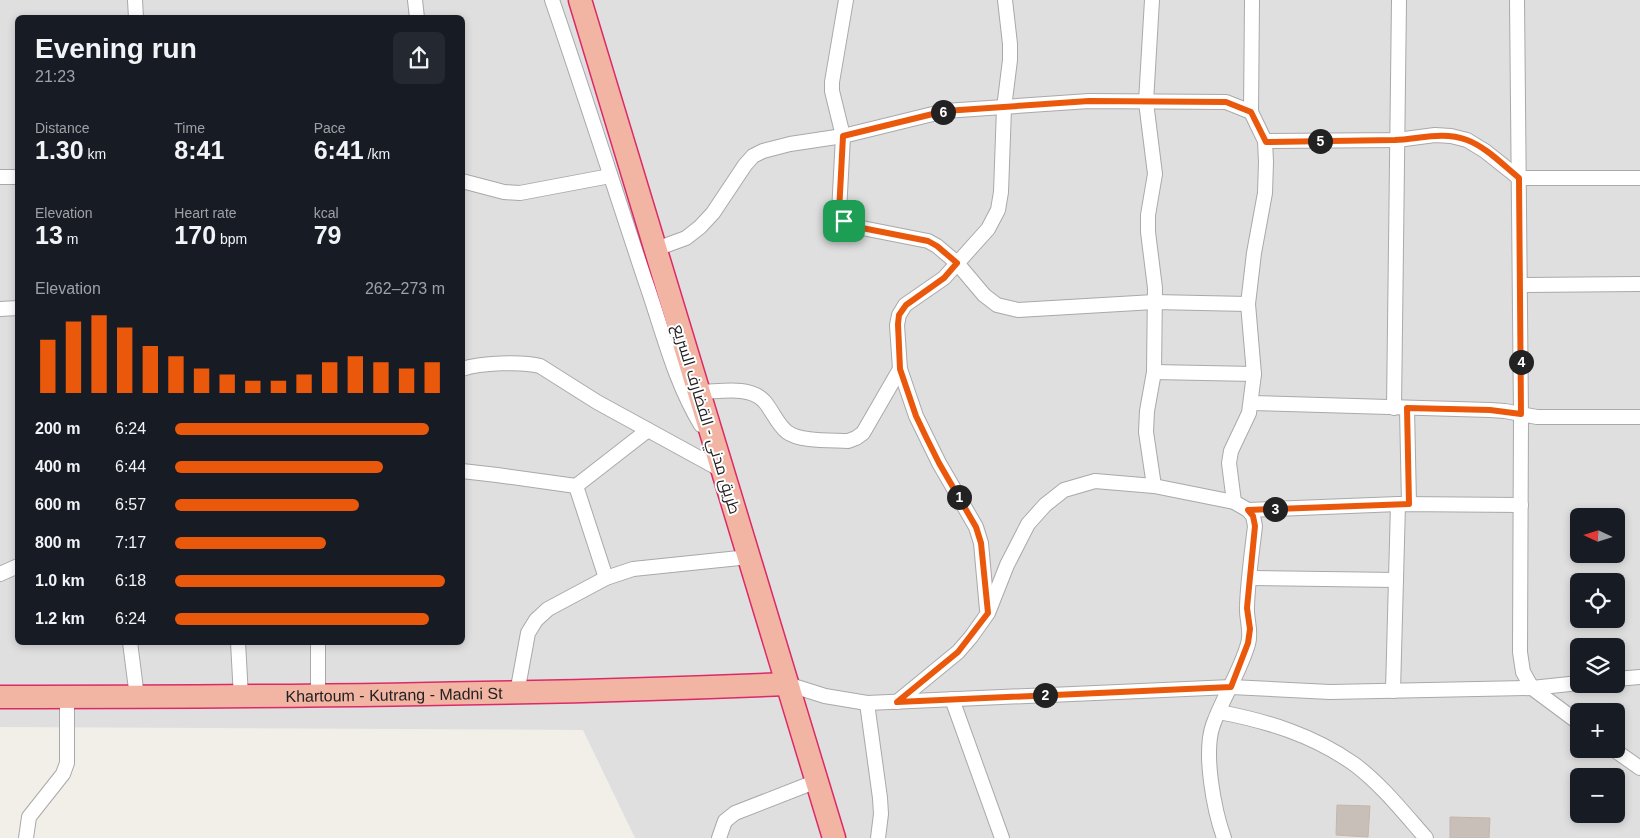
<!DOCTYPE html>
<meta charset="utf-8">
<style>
body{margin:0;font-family:Arial,Cairo,sans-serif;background:#242831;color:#f1f3f6;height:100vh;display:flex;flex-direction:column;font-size:19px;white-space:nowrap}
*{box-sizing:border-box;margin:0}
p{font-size:16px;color:#9ea1a6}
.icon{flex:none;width:28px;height:28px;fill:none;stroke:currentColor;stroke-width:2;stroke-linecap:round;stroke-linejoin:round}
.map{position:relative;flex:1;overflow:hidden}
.panel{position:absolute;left:15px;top:15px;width:450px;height:630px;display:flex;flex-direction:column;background:#171b24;border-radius:8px;box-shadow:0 2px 8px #0003}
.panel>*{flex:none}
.needle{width:32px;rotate:274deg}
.tools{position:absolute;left:1570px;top:508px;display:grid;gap:10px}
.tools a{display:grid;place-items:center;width:55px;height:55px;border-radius:8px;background:#171b24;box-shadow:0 2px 8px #0003;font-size:25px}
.pin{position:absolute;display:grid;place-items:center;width:42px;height:42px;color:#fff;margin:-21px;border-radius:10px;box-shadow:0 2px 8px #0006}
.km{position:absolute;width:25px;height:25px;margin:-12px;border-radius:50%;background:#222;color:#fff;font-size:14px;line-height:25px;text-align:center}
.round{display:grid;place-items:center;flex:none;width:52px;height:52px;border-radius:8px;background:#242831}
.head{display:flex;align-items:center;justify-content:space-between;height:85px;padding:0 20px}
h1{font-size:28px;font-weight:800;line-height:38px}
.stats{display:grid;grid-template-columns:repeat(3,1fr);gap:8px;height:85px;padding:5px 20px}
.stats div{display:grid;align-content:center}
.stats b{font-size:25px;font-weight:800}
.stats small{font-size:14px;font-weight:400}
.stats p{font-size:14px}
.chart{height:140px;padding:10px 20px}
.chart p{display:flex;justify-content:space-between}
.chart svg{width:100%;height:90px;margin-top:5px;stroke:#ea580c;stroke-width:6}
ul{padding:0 20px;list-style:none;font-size:16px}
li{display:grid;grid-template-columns:80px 60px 1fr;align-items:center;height:38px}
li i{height:12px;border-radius:6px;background:#ea580c}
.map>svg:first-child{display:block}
.residential{fill:#e0dfdf;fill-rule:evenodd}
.building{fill:#c7bfb8;stroke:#c4b6ab}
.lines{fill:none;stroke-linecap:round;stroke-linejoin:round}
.minor-casing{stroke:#a9a9a9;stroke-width:16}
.trunk-casing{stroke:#dc2a67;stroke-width:25}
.minor{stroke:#fff;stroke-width:14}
.trunk{stroke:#f2b4a3;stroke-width:22}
.route-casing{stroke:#fff;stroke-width:10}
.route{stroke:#ea580c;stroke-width:6}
.labels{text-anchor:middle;stroke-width:4;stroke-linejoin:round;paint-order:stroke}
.street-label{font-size:16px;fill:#222;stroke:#fff}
</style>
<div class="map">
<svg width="1640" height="838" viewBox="0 0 1640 838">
<rect width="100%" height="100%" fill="#f2efe9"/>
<path class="residential" d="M0,0H1640V838H635L583,730L0,727ZM18,18H462V642H18ZM1579,516H1616V554H1579ZM1579,581H1616V619H1579ZM1579,646H1616V684H1579ZM1579,711H1616V749H1579ZM1579,776H1616V814H1579Z"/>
<g class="building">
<path d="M1337,805L1370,806L1368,837L1336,835Z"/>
<path d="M1450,817L1490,818L1489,838H1450Z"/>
</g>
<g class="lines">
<defs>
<g id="minor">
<path d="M135,0L136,18"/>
<path d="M415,0L417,18"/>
<path d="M552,0C584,93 614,187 645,280C662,328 674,381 701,425"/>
<path d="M846,0L832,82V91L843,136L839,212L844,221L857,227L928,241L937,246L957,263L984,295L997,305L1018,310L1154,302L1248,304"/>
<path d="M1152,0L1146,102L1155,174L1148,215V232L1155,288L1154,372L1147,411L1146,432L1154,486"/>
<path d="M1517,0L1521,415L1520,652L1523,672L1532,688L1579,723"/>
<path d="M1265,141L1397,140L1435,135L1451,136L1467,140L1485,151L1519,178H1640"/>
<path d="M0,177H18"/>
<path d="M462,181L504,192L520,193L610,176"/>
<path d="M656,249L686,238L700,227L713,213L745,165L753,156L763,151L790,144L843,136L945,111L1089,101L1226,102L1251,112"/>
<path d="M1520,285L1640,284"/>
<path d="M0,309L18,308"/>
<path d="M462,369C480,363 522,361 540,366L597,402L723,471"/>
<path d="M1154,372L1254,374"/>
<path d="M700,392C719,392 749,385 764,401C772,410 777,424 787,432C800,442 833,440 848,441L856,438L863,433L900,369"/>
<path d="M1251,403L1490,410L1505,411L1537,417H1640"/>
<path d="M1394,408L1399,0"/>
<path d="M1407,408L1409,504"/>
<path d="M462,471L497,475L576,486L648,430"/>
<path d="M576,486L606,578"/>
<path d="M1234,502L1229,463L1231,451L1249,413L1254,374L1248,304L1254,253L1265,193L1266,162L1265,141L1251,112L1252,0"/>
<path d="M1248,510L1398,504L1521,505"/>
<path d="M0,574L18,566"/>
<path d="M1250,578L1396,580"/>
<path d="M987,610L981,543L976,527L939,463L916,416L900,369L897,325L899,315L905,305L944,278L988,229L998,210L1001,192L1004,108L1010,60V44L1005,0"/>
<path d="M130,642L137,697"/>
<path d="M238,642L241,697"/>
<path d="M318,642V697"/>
<path d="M1616,679L1640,677"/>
<path d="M787,684L825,696L867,703L1231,687L1330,692L1532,688L1579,683"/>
<path d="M1393,691L1398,504"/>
<path d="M517,693L528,633L536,620L548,609L606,578L633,569L749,557"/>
<path d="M952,699L1002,838"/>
<path d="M897,702L958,652L971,637L988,613L1007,565L1028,524L1045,505L1064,490L1095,481L1154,486L1234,502L1248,510L1253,516L1255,526C1252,552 1248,579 1247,606C1246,619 1252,631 1248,644C1240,672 1223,697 1213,725C1203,753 1214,810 1224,838"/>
<path d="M867,703L880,798L881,814L878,838"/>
<path d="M1219,712C1267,721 1313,735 1354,764C1381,784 1403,812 1426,838"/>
<path d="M1613,749L1640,768"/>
<path d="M26,838L29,817L63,774L67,763V697"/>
<path d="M719,838L725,821L735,813L817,781"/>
</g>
<g id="trunk">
<path d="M580,0L834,838"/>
<path id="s1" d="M0,697C263,697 525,695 787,684"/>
</g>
</defs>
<use href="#minor" class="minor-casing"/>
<use href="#trunk" class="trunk-casing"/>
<use href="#minor" class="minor"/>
<use href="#trunk" class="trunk"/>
</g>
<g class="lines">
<defs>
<path id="route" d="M1089,101L1226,102L1251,112L1266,142C1309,141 1352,141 1395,140C1419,139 1443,131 1467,140C1486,147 1503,165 1519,178L1521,414L1490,410L1407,408L1409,504L1248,510L1253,516L1255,526L1247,608L1250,629L1248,643L1231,687L897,702L958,652L988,613L981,543L976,527L939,463L927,439L916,416L900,369L898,324L899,315L906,305L944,278L957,263L937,246L928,241L857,227L844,221L839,212L843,136L945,111Z"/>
</defs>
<use href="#route" class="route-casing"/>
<use href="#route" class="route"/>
</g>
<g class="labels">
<g class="street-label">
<text transform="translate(707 419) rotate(73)" y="6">طريق مدني - القضارف السريع</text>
<text dy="6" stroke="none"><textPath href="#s1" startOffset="394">Khartoum - Kutrang - Madni St</textPath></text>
</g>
</g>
</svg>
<div class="tools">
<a><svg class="needle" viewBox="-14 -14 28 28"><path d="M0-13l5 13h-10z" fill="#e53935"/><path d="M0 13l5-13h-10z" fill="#9ea1a6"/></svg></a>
<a><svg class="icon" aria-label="locate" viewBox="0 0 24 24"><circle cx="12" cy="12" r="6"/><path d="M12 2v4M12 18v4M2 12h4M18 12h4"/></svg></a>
<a><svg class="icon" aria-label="layers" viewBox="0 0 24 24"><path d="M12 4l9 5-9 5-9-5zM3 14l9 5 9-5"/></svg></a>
<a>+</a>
<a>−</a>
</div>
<div class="pin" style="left:844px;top:221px;background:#1e9e55"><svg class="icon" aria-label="arrive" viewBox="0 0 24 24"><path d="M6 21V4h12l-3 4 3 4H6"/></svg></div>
<b class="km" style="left:959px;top:497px">1</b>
<b class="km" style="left:1045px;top:695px">2</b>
<b class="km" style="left:1275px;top:509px">3</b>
<b class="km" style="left:1521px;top:362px">4</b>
<b class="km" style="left:1320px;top:141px">5</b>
<b class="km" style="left:943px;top:112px">6</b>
<section class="panel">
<div class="head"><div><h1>Evening run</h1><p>21:23</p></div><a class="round"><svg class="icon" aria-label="share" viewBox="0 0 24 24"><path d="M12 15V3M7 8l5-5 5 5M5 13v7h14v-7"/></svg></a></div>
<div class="stats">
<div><p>Distance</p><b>1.30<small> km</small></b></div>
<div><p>Time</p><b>8:41</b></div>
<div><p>Pace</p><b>6:41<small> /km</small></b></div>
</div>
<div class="stats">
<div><p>Elevation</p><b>13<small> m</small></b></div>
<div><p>Heart rate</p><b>170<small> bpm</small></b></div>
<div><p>kcal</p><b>79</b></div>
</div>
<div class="chart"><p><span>Elevation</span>262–273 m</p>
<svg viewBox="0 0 160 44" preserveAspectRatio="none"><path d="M5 44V18M15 44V9M25 44V6M35 44V12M45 44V21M55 44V26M65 44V32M75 44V35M85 44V38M95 44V38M105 44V35M115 44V29M125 44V26M135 44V29M145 44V32M155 44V29"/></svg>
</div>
<ul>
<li><b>200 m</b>6:24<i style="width:94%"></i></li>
<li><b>400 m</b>6:44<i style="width:77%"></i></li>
<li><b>600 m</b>6:57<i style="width:68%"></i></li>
<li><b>800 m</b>7:17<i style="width:56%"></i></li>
<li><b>1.0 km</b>6:18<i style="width:100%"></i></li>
<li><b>1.2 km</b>6:24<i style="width:94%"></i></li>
</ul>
</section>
</div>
